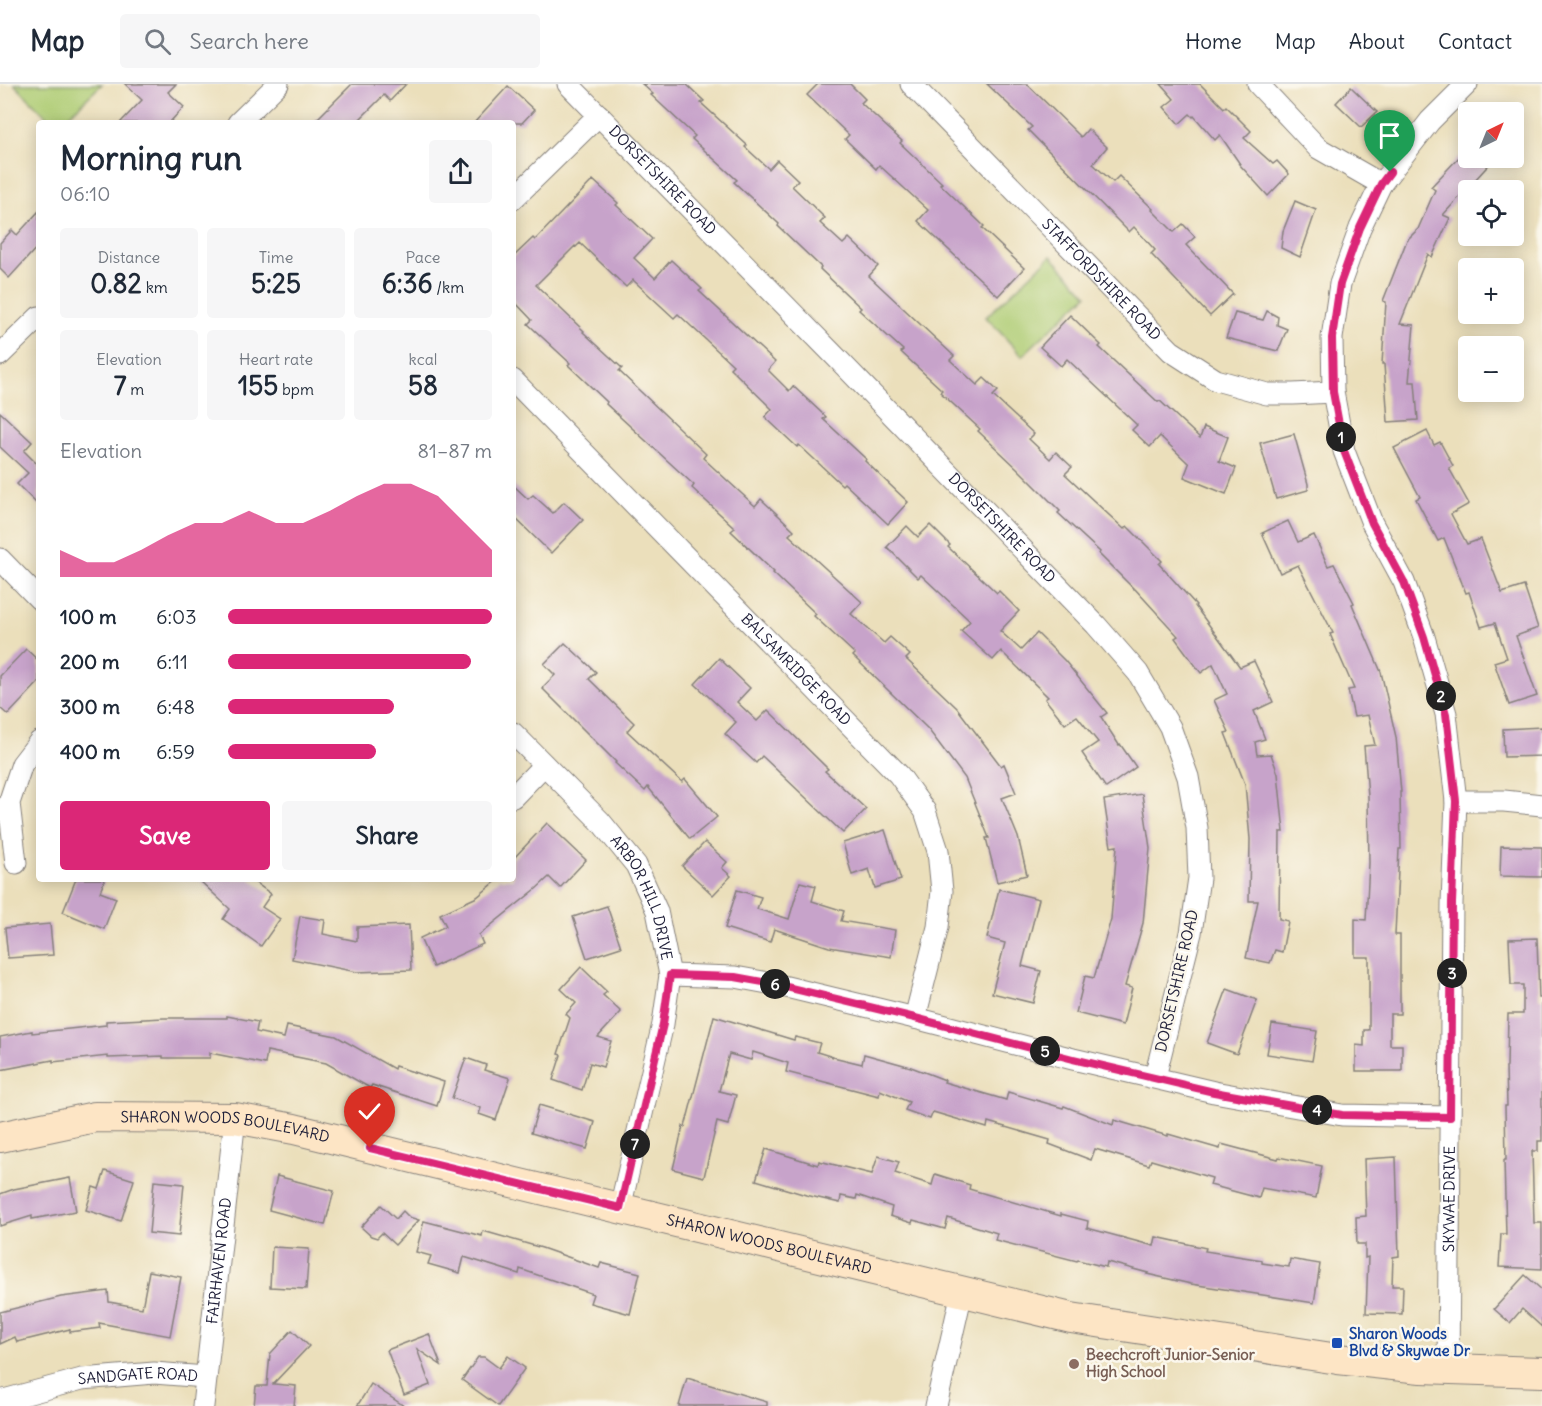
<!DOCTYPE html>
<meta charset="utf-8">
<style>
body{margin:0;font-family:Delius,sans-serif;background:#f6f6f7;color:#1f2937;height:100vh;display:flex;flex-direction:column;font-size:22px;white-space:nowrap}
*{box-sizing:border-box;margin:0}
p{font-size:20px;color:#747a83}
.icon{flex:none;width:33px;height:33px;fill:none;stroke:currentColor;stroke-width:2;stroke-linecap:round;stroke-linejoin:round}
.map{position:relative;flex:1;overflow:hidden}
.drawer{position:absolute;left:36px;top:36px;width:480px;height:762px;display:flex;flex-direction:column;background:#fff;border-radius:6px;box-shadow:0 3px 15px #0003}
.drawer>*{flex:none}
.needle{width:39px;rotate:43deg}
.fabs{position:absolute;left:1458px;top:18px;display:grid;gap:12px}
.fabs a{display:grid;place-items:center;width:66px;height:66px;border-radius:6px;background:#fff;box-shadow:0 3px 15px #0003;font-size:30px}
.pin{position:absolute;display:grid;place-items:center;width:51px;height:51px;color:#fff;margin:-62px -26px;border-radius:50% 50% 50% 0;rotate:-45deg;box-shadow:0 0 6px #0007}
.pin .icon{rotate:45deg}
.km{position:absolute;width:30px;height:30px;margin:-15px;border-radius:50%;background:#222;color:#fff;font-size:16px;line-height:30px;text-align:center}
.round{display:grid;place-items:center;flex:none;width:63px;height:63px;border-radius:6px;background:#f6f6f7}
.head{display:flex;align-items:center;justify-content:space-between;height:102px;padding:0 24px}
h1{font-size:33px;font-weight:800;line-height:45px}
.metrics{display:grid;grid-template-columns:repeat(3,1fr);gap:9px;height:102px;padding:6px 24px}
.metrics div{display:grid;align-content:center;border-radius:6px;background:#f6f6f7;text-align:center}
.metrics b{font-size:26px;font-weight:800}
.metrics small{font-size:16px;font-weight:400}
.metrics p{font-size:16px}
.chart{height:168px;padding:12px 24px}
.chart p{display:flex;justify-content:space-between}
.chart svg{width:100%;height:108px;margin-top:6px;fill:#db2777;opacity:.7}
.primary-button{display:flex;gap:12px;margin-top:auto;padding:12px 24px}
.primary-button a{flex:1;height:69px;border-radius:6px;background:#db2777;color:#fff;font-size:24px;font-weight:800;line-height:69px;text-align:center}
.primary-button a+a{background:#f6f6f7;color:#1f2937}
ul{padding:0 24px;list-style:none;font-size:20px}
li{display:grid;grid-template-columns:96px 72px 1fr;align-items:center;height:45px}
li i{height:15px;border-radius:8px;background:#db2777}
header{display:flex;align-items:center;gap:36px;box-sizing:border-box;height:84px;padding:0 30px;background:#fff;border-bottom:2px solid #e0e1e3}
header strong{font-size:28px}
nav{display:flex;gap:33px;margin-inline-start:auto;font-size:21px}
.search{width:420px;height:54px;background:#f6f6f7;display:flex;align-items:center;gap:15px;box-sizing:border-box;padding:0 21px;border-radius:6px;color:#747a83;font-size:22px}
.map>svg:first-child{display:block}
.green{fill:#aecc73;stroke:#687757;stroke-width:1.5}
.building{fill:#c7a3ca}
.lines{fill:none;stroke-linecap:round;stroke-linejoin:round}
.street-casing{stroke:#86807b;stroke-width:23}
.secondary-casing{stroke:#86807b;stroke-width:32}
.street{stroke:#fff;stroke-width:21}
.secondary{stroke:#fde5c5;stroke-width:30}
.route-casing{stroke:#fff;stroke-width:12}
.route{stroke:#db2777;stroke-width:8}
.transit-dot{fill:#1a4fb4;stroke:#fbf7ec;stroke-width:2}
.education-dot{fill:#8d6e63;stroke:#fbf7ec;stroke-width:2}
.labels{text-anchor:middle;stroke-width:5;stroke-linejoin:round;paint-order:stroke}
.street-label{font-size:15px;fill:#22223b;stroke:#fbf7ec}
.transit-label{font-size:15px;font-weight:bold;fill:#164399;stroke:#fbf7ec;text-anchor:start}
.education-label{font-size:15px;font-weight:bold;fill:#785e54;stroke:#fbf7ec;text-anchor:start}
</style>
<header>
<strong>Map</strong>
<div class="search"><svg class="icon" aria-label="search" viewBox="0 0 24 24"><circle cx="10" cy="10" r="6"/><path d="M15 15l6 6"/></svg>Search here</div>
<nav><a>Home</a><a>Map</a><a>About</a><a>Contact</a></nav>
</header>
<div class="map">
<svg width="1542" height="1322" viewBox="0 0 1542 1322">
<rect width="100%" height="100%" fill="#fbf7ec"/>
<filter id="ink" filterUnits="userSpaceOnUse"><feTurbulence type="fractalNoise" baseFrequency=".0167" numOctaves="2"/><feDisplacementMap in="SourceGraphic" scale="12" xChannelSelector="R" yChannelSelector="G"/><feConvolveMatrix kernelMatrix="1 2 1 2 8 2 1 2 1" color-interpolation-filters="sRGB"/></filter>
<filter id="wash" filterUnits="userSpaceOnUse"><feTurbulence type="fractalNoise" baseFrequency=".008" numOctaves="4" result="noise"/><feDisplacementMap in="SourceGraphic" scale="24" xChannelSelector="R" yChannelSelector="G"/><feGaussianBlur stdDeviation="1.35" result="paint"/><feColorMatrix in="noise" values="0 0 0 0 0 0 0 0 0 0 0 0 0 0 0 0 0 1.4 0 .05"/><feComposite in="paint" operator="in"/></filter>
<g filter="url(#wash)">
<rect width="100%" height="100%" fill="#ebdfbb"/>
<g class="green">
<path d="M14,0H102L61,39H53Z"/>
<path d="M1051,172L1087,211L1022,272L986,233Z"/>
</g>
<g id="blocks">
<g class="building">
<path d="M125,0H176L168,8L184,23L169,39H120L142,16Z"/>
<path d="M352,0H406L390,17L384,11L356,39H313Z"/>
<path d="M642,0H686L704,17L701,19L747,61L745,63L769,85L777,76L798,96L792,102L825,134L820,139L843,160L849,154L878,182L869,192L954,272L950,276L977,301L984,294L998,307L993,312L1034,350L1029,355L1050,375L1056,368L1072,383L1065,390L1124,445L1127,442L1162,477L1159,480L1196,521L1195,522L1240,583L1254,577L1273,618L1254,627L1265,655L1255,658L1257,671L1271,670L1278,690L1284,748H1280L1279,835L1288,837L1282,868L1275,866L1270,879L1246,874L1258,817H1249L1250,755L1245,700L1225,649L1229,648L1214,616L1227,610L1213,580L1201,589L1175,554L1178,552L1135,505H1134L1099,470L1100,468L1058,429L1060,427L1017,384L978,347L980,345L940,308L942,306L901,268L903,266L859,226L861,224L820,185L821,183L778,142L779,140L734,98L737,96L692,55L695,52L651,11L653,10Z"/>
<path d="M818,0H850L865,15L861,19L902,57L900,59L942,99L940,100L984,142L982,144L1024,184L998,212L918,137L928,126L879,81L876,85L845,55L849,51L807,11Z"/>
<path d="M987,0H1027L1081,53L1088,45L1107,63L1093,80L1113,98L1119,92L1153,125L1152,126L1174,148L1183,140L1195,153L1186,161L1233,210L1210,232L1151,170L1155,166L1134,143L1129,148L1028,46L1032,43Z"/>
<path d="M1161,0H1200L1224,24L1226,22L1251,47L1244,54L1273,80L1277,77L1289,90L1268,112L1239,80H1240L1220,51L1215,56L1194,32L1193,33L1190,30L1179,40L1164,23L1174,15Z"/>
<path d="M508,2L534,26L522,39H474Z"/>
<path d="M1351,3L1377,28L1361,43L1336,19Z"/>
<path d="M1462,70L1466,74H1495L1443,131L1450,134L1432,173L1428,170L1400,240L1414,241L1409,298H1415L1418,336L1388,338L1384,280H1382L1386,218L1383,217L1407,156L1418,145L1435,106L1431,103Z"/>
<path d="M593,96L618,119L616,121L652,155L634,174L655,194L671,176L702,205L699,207L775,278L768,286L789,307L793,302L826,333L823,335L866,375L865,377L908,418L888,440L844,399L842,401L799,361L797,363L765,333L772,325L730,284L733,281L678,230L674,234L633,196L626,203L580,159L576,163L575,162L536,201L584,247L583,248L622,284L619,287L706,370L703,374L755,422L761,415L794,446L789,451L862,518L851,530L884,559L890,553L910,571L906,575L957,624L1001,682L1004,680L1016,709L1002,714L1018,753L1027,791L997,798L986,754H989L965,694L928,645L853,572L855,570L814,532L816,530L773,489L774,488L731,447L735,444L692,404L694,401L606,320L607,318L568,281L570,279L528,240L532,236L513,216V173L533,154L535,156Z"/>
<path d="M1295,117L1316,126L1300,173L1281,164L1283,147Z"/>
<path d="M39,127V161L9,194L0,185V159L12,146L17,151Z"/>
<path d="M1267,227L1278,233L1277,241L1287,245L1278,267L1226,254L1235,229L1263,236Z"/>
<path d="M1070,231L1101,261L1099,263L1158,318L1160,317L1200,354L1204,343L1228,353L1219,377L1236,384L1226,410L1184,393L1189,380L1160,352L1150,363L1132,346L1137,341L1067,275L1061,282L1040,263Z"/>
<path d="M0,328L32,358L24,367L37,380L39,378V422L17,400L28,389L0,363Z"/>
<path d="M1427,347L1434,361L1440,358L1453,382L1449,384L1469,420L1451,430L1467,460L1481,455L1502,509L1524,502L1538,544L1516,552L1537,612L1509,621L1494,578L1507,574L1495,539L1481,543L1469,508L1466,509L1444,454L1438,457L1416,415L1420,413L1394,364Z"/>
<path d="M1294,350L1308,400V406L1276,415L1260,359Z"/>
<path d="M513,401L528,415L533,411L553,429L564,418L583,436L551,469L513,432Z"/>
<path d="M1288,437L1298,458L1314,451L1328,482L1334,480L1354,519L1352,520L1381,588L1396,653L1401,708H1400L1401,765H1399L1395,851H1400V930H1390V961H1402V987H1356V961L1364,962V946H1369V873H1355V835L1366,836L1369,779L1368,712L1364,662L1375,661L1368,631L1354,633L1348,606L1354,605L1330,550L1333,549L1298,481L1280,489L1262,449Z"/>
<path d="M930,441L950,461L948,463L997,509L999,507L1019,527L1000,547L1021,566L1037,549L1065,577L1107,629L1101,633L1119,661L1120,660L1136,683L1106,704L1082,669L1098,658L1077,632L1065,640L1045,615L1048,613L1001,567L993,576L961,547L970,537L921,491L918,494L887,463L907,442L918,453Z"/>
<path d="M565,559L596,588L589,595L634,639L627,647L682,698L685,695L717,733L690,755L648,703L645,707L615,679L616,678L542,604L555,591L544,580Z"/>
<path d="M26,565L39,577V598L8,631L0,624V592Z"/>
<path d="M719,574L750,604L737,618L757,637L768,626L828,685L825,687L866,725L843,749L762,672L756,679L725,650L736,638L695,600Z"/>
<path d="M1542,643V672L1504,673L1503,645Z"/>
<path d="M1142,710L1150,764L1143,839L1125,902L1132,904L1123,941L1076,929L1085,892L1094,894L1111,835L1117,762L1111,763L1104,716Z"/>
<path d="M547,739L586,776L560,804L549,793L536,805L479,851L483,860L433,883L420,854L446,842L440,830L477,813L499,795H513V775Z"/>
<path d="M885,746L901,796L875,804L869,785L852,791L843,759Z"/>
<path d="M705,758L727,778L722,784L731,792L713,811L682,782Z"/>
<path d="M1501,762L1542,763V793L1500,792Z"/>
<path d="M76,795H105L100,808L116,814L104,845L63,828Z"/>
<path d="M198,795H250L271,810L262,823L280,835L261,862L223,835L230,825Z"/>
<path d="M800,798L816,802L812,817L844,827L841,837L895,846L891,873L829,863L774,845L770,858L725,844L737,806L761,813L757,825L789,835Z"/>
<path d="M999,805L1039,815L1022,882L1041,887L1033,919L992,909L1005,859L987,854Z"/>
<path d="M607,822L621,863L587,874L573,833Z"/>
<path d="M300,832L325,836L323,850L357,857V843L409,841L411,886L357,888L292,875Z"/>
<path d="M50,840L53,871L8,874L5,844Z"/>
<path d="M1537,854L1539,914H1542V1057H1538V1067H1532L1534,1139H1542V1185L1499,1183L1501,1150H1506L1504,1076H1506L1505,1022H1507L1506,983H1507L1508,930H1523V901H1511L1509,855Z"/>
<path d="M581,883L607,908L603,911L621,928L598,953L611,957L603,983L590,979L582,1006L553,996L561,971L558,970L570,934L566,930L576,919L561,905Z"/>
<path d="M1227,905L1257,916L1237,970L1207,959Z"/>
<path d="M227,932L258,938L256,948L284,954L287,942L336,952L394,985L395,982L444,998L437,1022L372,1001L370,1004L326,979L267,967L265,980L210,969V974H163V972L108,974V972L53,978V976L0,986V953L32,947V949L106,941V937L164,934H227Z"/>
<path d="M714,932L794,956L795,953L820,959L817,968L833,973L862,980L864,970L911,983L945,996L944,998L1006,1016L1008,1008L1063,1024L1064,1022L1113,1041L1114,1036L1168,1052V1050L1220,1065L1221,1060L1278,1075L1279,1073L1322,1082L1316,1114L1262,1104L1259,1114L1210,1101L1212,1094L1151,1076L1149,1081L1095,1065L1091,1076L1049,1060L1050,1056L988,1038L987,1044L933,1028L930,1035L905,1026L909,1018L880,1006L879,1012L786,988L788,979L753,968L751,976L729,970L719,1007L736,1011L728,1041L717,1038L704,1093L673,1085L683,1042L685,1043Z"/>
<path d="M1272,940L1317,947L1312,977L1267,970Z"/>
<path d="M466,974L486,981L484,986L510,994L496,1036L479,1030L481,1024L452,1014Z"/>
<path d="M539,1021L595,1038L587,1065L531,1049Z"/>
<path d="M766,1065L818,1081L819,1077L872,1090L878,1072L899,1078L895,1089L932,1101L935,1090L970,1101L969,1105L1061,1132V1130L1088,1137L1087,1144L1154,1162L1156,1153L1206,1164L1205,1167L1262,1176V1179L1289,1183L1290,1175L1320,1180L1314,1219L1191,1200L1147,1190L1148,1189L1107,1178L1106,1183L1078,1176L1077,1177L995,1156L997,1149L948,1134L945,1145L913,1136L912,1139L890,1132L892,1123L857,1111L856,1115L841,1112L840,1119L806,1111L756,1096Z"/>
<path d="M1396,1073L1399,1172L1393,1173L1392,1202H1403L1402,1230L1366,1229L1368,1173L1365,1174V1160H1357L1356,1133L1366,1132L1364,1075Z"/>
<path d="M105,1087L134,1096L121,1137L86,1126L93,1103L99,1105Z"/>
<path d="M277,1092L334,1107L325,1141L269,1126Z"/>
<path d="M70,1094L76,1127L32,1135V1132L0,1142V1110L14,1105Z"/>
<path d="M154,1097L184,1100L179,1152L149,1149Z"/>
<path d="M381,1121L396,1135L403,1127L409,1133L419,1136L395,1161L382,1149L377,1154L371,1152L361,1143Z"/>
<path d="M424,1137L482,1152L483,1147L542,1164L599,1184L601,1179L640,1189L630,1230L590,1219L593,1210L520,1185L519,1190L464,1173L460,1189L428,1180L431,1172L416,1168Z"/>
<path d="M272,1163L309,1165L306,1205L270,1203Z"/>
<path d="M149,1187L181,1193L170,1252L99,1239L100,1244L70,1248V1245L17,1258L15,1253L0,1260V1228L61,1213L108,1207L109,1218L142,1224Z"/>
<path d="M1525,1191L1542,1206V1243L1522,1225L1510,1239L1494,1225Z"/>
<path d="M292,1246L309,1262L273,1300L296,1302L294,1322H254L256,1302H267L270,1270Z"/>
<path d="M429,1250L441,1281L417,1265L430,1301L404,1311L387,1266Z"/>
<path d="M508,1272L525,1284L498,1322L462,1296L478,1273H484L499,1284Z"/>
<path d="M687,1294L767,1318V1322H679Z"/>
<path d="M371,1300L404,1322H357Z"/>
</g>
</g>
</g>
<g filter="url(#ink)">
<use href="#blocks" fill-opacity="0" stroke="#86807b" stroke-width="1.5"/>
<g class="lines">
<defs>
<g id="street">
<path id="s1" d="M568,0L831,268L1096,541L1138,589L1170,643L1188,693L1197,744L1199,794L1191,849L1155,993"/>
<path id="s2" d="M911,0L1171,267L1216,296L1267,310H1293L1333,308"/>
<path d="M1258,0L1318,64L1381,100"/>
<path d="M238,39L278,0"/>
<path d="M513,115L599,31"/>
<path d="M0,271L39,233"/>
<path id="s3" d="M513,296L899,691L925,727L938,767L942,807L938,843L915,934"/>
<path d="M0,475L39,515"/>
<path id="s4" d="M513,649L600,737L636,781L657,827L670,891L663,940L620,1124"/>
<path d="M513,713L544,681"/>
<path d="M1456,717H1504L1542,721"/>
<path d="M16,779L9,719L22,680L39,658"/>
<path d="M670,891L735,893L774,900L915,934L1073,975L1214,1008L1342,1031L1450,1033"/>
<path id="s5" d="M1448,1286L1452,819L1456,717L1446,630L1424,553L1404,498L1372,439L1344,367L1333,308L1332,254L1340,200L1360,144L1381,100L1430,37L1467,0"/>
<path id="s6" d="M0,1317L82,1295L154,1289L206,1293"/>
<path id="s7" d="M203,1322L235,1034"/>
<path d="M936,1322L962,1208"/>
</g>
<g id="secondary">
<path id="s8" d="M0,1053L95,1033L235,1034L294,1045L1071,1234L1338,1275L1421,1284L1542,1288"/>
</g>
</defs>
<use href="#street" class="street-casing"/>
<use href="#secondary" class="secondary-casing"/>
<use href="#street" class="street"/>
<use href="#secondary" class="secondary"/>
</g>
</g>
<g class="lines" filter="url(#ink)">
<defs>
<path id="route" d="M370,1064L620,1124L663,940L670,891L735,893L774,900L915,934L1073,975L1214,1008L1342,1031L1450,1033L1452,819L1456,717L1446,630L1424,553L1404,498L1372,439L1344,367L1333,308L1332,254L1340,200L1360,144L1381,100L1390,88"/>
</defs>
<use href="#route" class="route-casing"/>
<use href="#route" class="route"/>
</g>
<rect class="transit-dot" x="1331" y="1253" width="12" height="12" rx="3"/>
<circle class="education-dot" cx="1074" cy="1280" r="6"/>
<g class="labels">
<g class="street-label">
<text dy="5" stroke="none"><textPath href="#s1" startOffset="135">DORSETSHIRE ROAD</textPath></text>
<text dy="5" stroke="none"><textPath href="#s2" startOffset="273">STAFFORDSHIRE ROAD</textPath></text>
<text dy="5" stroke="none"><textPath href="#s1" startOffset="621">DORSETSHIRE ROAD</textPath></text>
<text dy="5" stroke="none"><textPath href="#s3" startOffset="405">BALSAMRIDGE ROAD</textPath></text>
<text dy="5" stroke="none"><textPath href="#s4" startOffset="213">ARBOR HILL DRIVE</textPath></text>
<text transform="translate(1177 897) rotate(-77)" y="5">DORSETSHIRE ROAD</text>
<text dy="5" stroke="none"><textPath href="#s8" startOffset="228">SHARON WOODS BOULEVARD</textPath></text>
<text dy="5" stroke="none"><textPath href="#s5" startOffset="171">SKYWAE DRIVE</textPath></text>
<text dy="5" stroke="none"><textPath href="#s8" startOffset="786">SHARON WOODS BOULEVARD</textPath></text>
<text dy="5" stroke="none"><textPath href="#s7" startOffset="146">FAIRHAVEN ROAD</textPath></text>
<text dy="5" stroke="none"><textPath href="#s6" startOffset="141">SANDGATE ROAD</textPath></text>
</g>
<g class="transit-label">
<text x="1349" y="1255">Sharon Woods<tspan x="1349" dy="17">Blvd &amp; Skywae Dr</tspan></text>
</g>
<g class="education-label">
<text x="1086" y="1276">Beechcroft Junior-Senior<tspan x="1086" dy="17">High School</tspan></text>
</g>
</g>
</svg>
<div class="fabs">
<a><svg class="needle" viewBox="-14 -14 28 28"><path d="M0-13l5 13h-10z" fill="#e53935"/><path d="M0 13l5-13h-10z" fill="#747a83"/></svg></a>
<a><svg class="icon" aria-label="locate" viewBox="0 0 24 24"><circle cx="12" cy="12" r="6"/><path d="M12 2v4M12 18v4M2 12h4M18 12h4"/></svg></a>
<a>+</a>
<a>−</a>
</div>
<div class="pin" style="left:1390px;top:88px;background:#1e9e55"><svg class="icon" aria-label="arrive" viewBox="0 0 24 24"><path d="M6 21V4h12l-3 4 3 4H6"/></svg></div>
<div class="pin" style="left:370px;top:1064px;background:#d93025"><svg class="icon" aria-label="check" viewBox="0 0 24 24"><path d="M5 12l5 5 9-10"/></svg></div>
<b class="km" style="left:1341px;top:353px">1</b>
<b class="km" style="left:1441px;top:612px">2</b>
<b class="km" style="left:1452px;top:889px">3</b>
<b class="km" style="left:1317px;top:1026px">4</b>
<b class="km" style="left:1045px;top:967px">5</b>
<b class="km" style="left:775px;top:900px">6</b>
<b class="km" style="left:635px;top:1060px">7</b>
<section class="drawer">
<div class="head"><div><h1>Morning run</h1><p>06:10</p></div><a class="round"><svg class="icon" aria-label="share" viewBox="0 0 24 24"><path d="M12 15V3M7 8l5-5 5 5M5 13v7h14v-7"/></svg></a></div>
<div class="metrics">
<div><p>Distance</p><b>0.82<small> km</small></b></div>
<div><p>Time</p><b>5:25</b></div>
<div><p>Pace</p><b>6:36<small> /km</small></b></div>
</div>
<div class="metrics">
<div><p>Elevation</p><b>7<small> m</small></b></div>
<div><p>Heart rate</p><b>155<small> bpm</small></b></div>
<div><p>kcal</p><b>58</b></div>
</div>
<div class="chart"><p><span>Elevation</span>81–87 m</p>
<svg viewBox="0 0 160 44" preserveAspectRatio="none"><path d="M0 44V33L10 38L20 38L30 33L40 27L50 22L60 22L70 17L80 22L90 22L100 17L110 11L120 6L130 6L140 11L150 22L160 33V44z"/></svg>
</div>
<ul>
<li><b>100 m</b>6:03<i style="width:100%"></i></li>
<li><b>200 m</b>6:11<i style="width:92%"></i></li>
<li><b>300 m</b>6:48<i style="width:63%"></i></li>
<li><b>400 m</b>6:59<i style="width:56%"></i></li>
</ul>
<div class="primary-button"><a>Save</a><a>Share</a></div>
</section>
</div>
